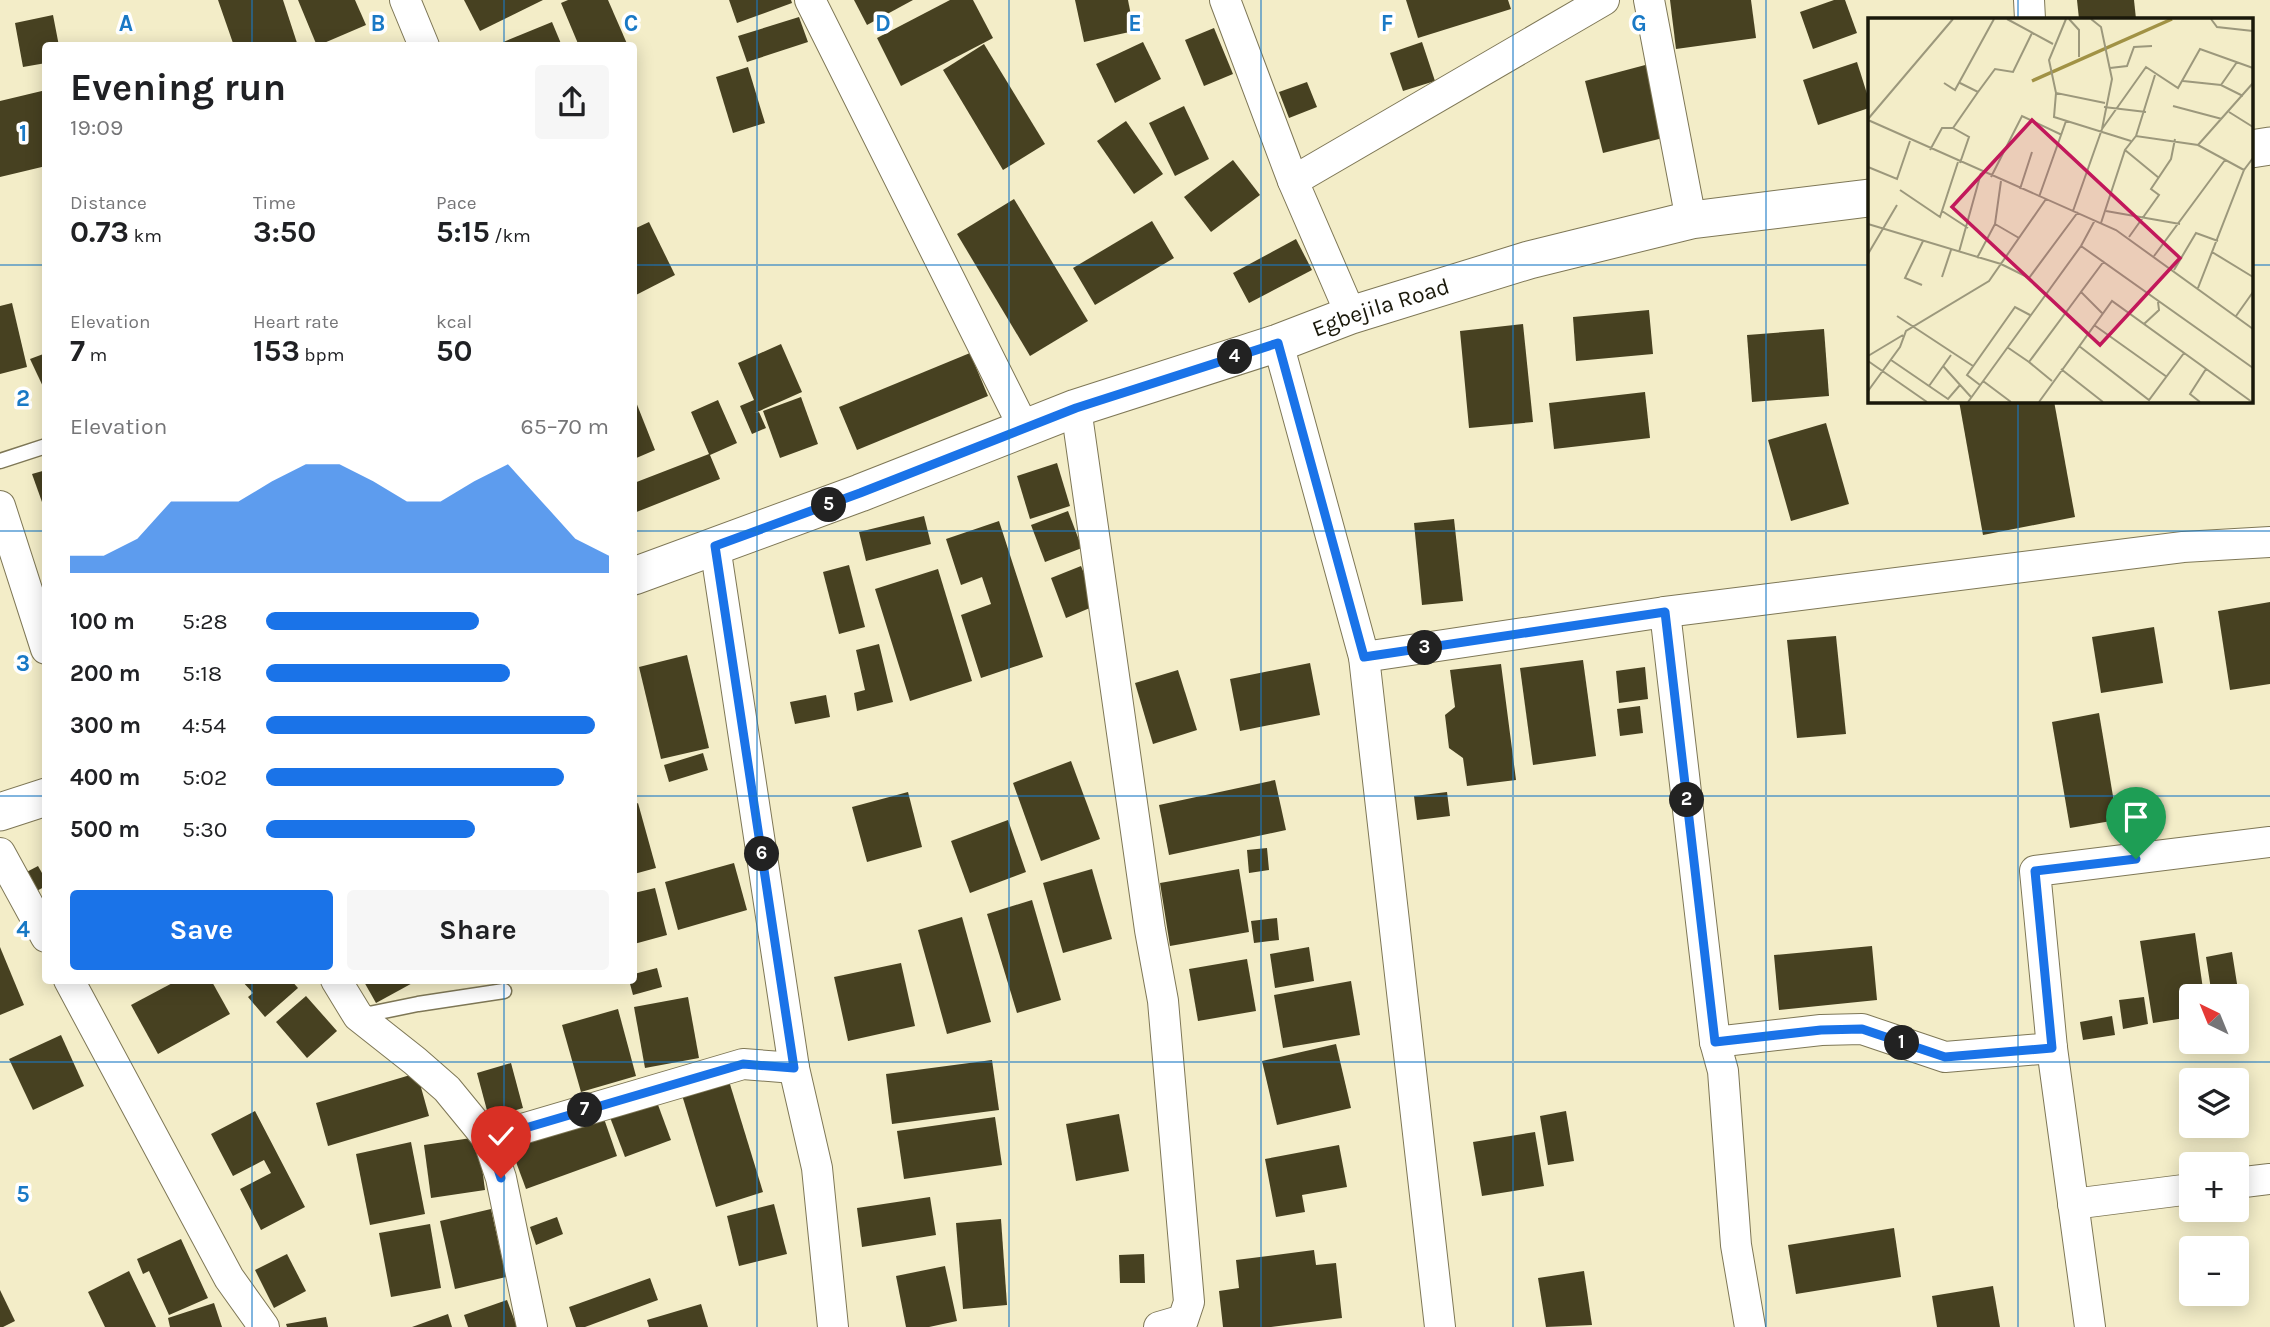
<!DOCTYPE html>
<meta charset="utf-8">
<style>
body{margin:0;font-family:Karla,sans-serif;background:#f6f6f6;color:#202124;height:100vh;display:flex;flex-direction:column;font-size:26px;white-space:nowrap}
*{box-sizing:border-box;margin:0}
p{font-size:23px;color:#757577}
.icon{flex:none;width:38px;height:38px;fill:none;stroke:currentColor;stroke-width:2;stroke-linecap:round;stroke-linejoin:round}
.map{position:relative;flex:1;overflow:hidden}
.side{position:absolute;left:42px;top:42px;width:595px;height:942px;display:flex;flex-direction:column;background:#fff;border-radius:7px;box-shadow:0 4px 18px #0003}
.side>*{flex:none}
.needle{width:46px;rotate:317deg}
.tools{position:absolute;left:2179px;top:984px;display:grid;gap:14px}
.tools a{display:grid;place-items:center;width:70px;height:70px;border-radius:7px;background:#fff;box-shadow:0 4px 18px #0003;font-size:35px}
.pin{position:absolute;display:grid;place-items:center;width:60px;height:60px;color:#fff;margin:-72px -30px;border-radius:50% 50% 50% 0;rotate:-45deg;box-shadow:0 0 7px #0007}
.pin .icon{rotate:45deg}
.km{position:absolute;width:35px;height:35px;margin:-18px;border-radius:50%;background:#222;color:#fff;font-size:19px;line-height:35px;text-align:center}
.round{display:grid;place-items:center;flex:none;width:74px;height:74px;border-radius:7px;background:#f6f6f6}
.headline{display:flex;align-items:center;justify-content:space-between;height:119px;padding:0 28px}
h1{font-size:38px;font-weight:700;line-height:52px}
.stats{display:grid;grid-template-columns:repeat(3,1fr);gap:10px;height:119px;padding:7px 28px}
.stats div{display:grid;align-content:center}
.stats b{font-size:30px;font-weight:700}
.stats small{font-size:19px;font-weight:400}
.stats p{font-size:19px}
.chart{height:196px;padding:14px 28px}
.chart p{display:flex;justify-content:space-between}
.chart svg{width:100%;height:126px;margin-top:7px;fill:#1a73e8;opacity:.7}
.primary-button{display:flex;gap:14px;margin-top:auto;padding:14px 28px}
.primary-button a{flex:1;height:80px;border-radius:7px;background:#1a73e8;color:#fff;font-size:28px;font-weight:700;line-height:80px;text-align:center}
.primary-button a+a{background:#f6f6f6;color:#202124}
ul{padding:0 28px;list-style:none;font-size:23px}
li{display:grid;grid-template-columns:112px 84px 1fr;align-items:center;height:52px}
li i{height:18px;border-radius:9px;background:#1a73e8}
.map>svg:first-child{display:block}
.building{fill:#474121}
.lines{fill:none;stroke-linecap:round;stroke-linejoin:round}
.service-casing{stroke:#7e7756;stroke-width:17}
.minor-casing{stroke:#7e7756;stroke-width:32}
.tertiary-casing{stroke:#7e7756;stroke-width:39}
.service{stroke:#fff;stroke-width:14}
.minor{stroke:#fff;stroke-width:30}
.tertiary{stroke:#fff;stroke-width:37}
.route-casing{stroke:#fff;stroke-width:14}
.route{stroke:#1a73e8;stroke-width:9}
.grid{fill:none;stroke:#1979c5;stroke-width:2;stroke-opacity:0.55}
.labels{text-anchor:middle;stroke-width:7;stroke-linejoin:round;paint-order:stroke}
.street-label{font-size:23px;fill:#1a180a;stroke:#fff}
.inset-river{fill:none;stroke:#a19245;stroke-width:3.5}
.inset-road{fill:none;stroke:#9c987c;stroke-width:2}
.view{fill:#c2185b;fill-opacity:0.15;stroke:#c2185b;stroke-width:3.5}
.inset-edge{fill:none;stroke:#1a180a;stroke-width:3.5}
.grid-label{font-size:23px;text-anchor:middle;font-weight:bold;fill:#1979c5;stroke:#fff;stroke-width:7;stroke-linejoin:round;paint-order:stroke}
</style>
<div class="map">
<svg width="2270" height="1327" viewBox="0 0 2270 1327">
<rect width="100%" height="100%" fill="#f3edc8"/>
<g class="building">
<path d="M218,0H283L298,46H234Z"/>
<path d="M298,0H355L366,25L317,46Z"/>
<path d="M464,0H543L480,31Z"/>
<path d="M568,0H608L628,46H579L561,3Z"/>
<path d="M729,0H791L792,3L737,23Z"/>
<path d="M854,0H913L867,25Z"/>
<path d="M950,0H973L993,38L901,86L877,38Z"/>
<path d="M1075,0H1128L1134,31L1084,42Z"/>
<path d="M1406,0H1508L1511,9L1418,38Z"/>
<path d="M1670,0H1751L1756,38L1676,49Z"/>
<path d="M1834,0H1845L1857,33L1813,49L1800,12Z"/>
<path d="M2077,0H2134L2136,19H2079Z"/>
<path d="M53,15L59,46H46V63L23,67L15,23Z"/>
<path d="M799,17L808,42L747,62L738,36Z"/>
<path d="M552,22L562,46H496V45Z"/>
<path d="M1214,28L1233,74L1204,86L1185,40Z"/>
<path d="M1143,42L1161,79L1115,103L1096,64Z"/>
<path d="M1422,42L1435,81L1403,91L1390,53Z"/>
<path d="M984,44L1045,144L1003,170L943,70Z"/>
<path d="M1857,62L1869,100V108L1818,125L1803,80Z"/>
<path d="M1649,64L1667,137L1603,153L1585,81Z"/>
<path d="M748,67L765,123L733,133L716,77Z"/>
<path d="M1307,82L1317,107L1289,118L1279,92Z"/>
<path d="M46,90V166L0,177V101Z"/>
<path d="M1184,106L1209,159L1175,176L1149,123Z"/>
<path d="M1126,121L1163,174L1134,194L1097,141Z"/>
<path d="M1233,160L1260,195L1211,232L1184,197Z"/>
<path d="M1014,199L1088,321L1030,356L957,234Z"/>
<path d="M1152,221L1174,258L1095,305L1073,268Z"/>
<path d="M649,222L675,275L634,296V229Z"/>
<path d="M1296,239L1312,270L1249,303L1233,273Z"/>
<path d="M12,303L27,367L0,374V306Z"/>
<path d="M1649,310L1653,354L1576,361L1573,317Z"/>
<path d="M1523,324L1533,422L1469,428L1460,331Z"/>
<path d="M1824,329L1829,396L1752,402L1747,335Z"/>
<path d="M781,344L802,392L755,413L759,412L766,428L752,434L740,406L754,400L738,363Z"/>
<path d="M46,353V393L30,359Z"/>
<path d="M970,353L988,396L857,450L839,407Z"/>
<path d="M1645,392L1650,438L1554,449L1549,403Z"/>
<path d="M634,397L655,450L634,459Z"/>
<path d="M801,397L818,444L780,458L763,411Z"/>
<path d="M718,400L737,443L710,455L720,479L634,513V483L709,454L691,412Z"/>
<path d="M1959,401H2054L2075,517L1983,535Z"/>
<path d="M1826,423L1849,504L1791,521L1768,440Z"/>
<path d="M1057,463L1070,506L1030,519L1017,476Z"/>
<path d="M46,470V501L42,502L32,474Z"/>
<path d="M1068,511L1082,548L1045,562L1031,525Z"/>
<path d="M924,516L931,544L866,561L859,532Z"/>
<path d="M1454,519L1463,601L1422,605L1414,523Z"/>
<path d="M999,521L1043,657L981,678L961,615L991,604L982,577L961,585L946,539Z"/>
<path d="M849,565L865,627L839,634L823,572Z"/>
<path d="M1081,566L1097,605L1066,618L1051,578Z"/>
<path d="M938,569L972,681L910,701L875,589Z"/>
<path d="M2270,602V684L2230,690L2218,611Z"/>
<path d="M2154,627L2163,683L2101,693L2092,637Z"/>
<path d="M1836,636L1846,734L1797,738L1787,640Z"/>
<path d="M879,644L893,702L857,711L854,693L865,690L856,650Z"/>
<path d="M687,655L709,748L661,759L639,667Z"/>
<path d="M1583,660L1596,756L1533,765L1520,668Z"/>
<path d="M1310,663L1320,715L1240,731L1230,679Z"/>
<path d="M1501,664L1516,780L1467,786L1463,758L1449,748L1445,715L1455,707L1450,670Z"/>
<path d="M1645,667L1648,699L1619,703L1616,671Z"/>
<path d="M1178,670L1197,730L1153,744L1135,683Z"/>
<path d="M826,695L830,717L795,724L790,702Z"/>
<path d="M1640,706L1643,733L1620,736L1617,709Z"/>
<path d="M2099,713L2117,820L2070,828L2052,722Z"/>
<path d="M703,753L708,770L669,782L664,765Z"/>
<path d="M1071,761L1100,839L1041,861L1013,783Z"/>
<path d="M1275,780L1286,830L1169,855L1159,805Z"/>
<path d="M908,792L922,847L867,862L852,807Z"/>
<path d="M1447,792L1450,816L1417,820L1414,796Z"/>
<path d="M638,803L656,868L634,874V805Z"/>
<path d="M1008,820L1026,872L970,893L951,841Z"/>
<path d="M1267,848L1269,870L1249,873L1247,850Z"/>
<path d="M734,863L747,910L678,930L665,882Z"/>
<path d="M38,866L46,880V886L29,895L19,876Z"/>
<path d="M1092,869L1112,939L1063,953L1043,883Z"/>
<path d="M1239,869L1249,932L1170,946L1160,883Z"/>
<path d="M655,888L667,935L634,944V893Z"/>
<path d="M1032,900L1061,1000L1017,1013L987,914Z"/>
<path d="M962,917L991,1022L947,1034L918,930Z"/>
<path d="M1277,918L1279,940L1254,943L1251,921Z"/>
<path d="M2195,933L2204,996H2191V1017L2153,1023L2140,941Z"/>
<path d="M1872,946L1877,1000L1779,1010L1774,955Z"/>
<path d="M0,947L24,1005L0,1015Z"/>
<path d="M1309,947L1314,981L1275,988L1270,954Z"/>
<path d="M2232,952L2241,1009L2236,1010V996H2212L2206,957Z"/>
<path d="M1247,959L1256,1011L1198,1021L1189,969Z"/>
<path d="M901,963L915,1026L848,1041L834,977Z"/>
<path d="M657,968L662,987L633,995L629,980H634V974Z"/>
<path d="M178,980H211L230,1014L158,1054L131,1005Z"/>
<path d="M241,980H291L298,988L265,1017L248,997L253,993Z"/>
<path d="M363,980H418L376,1003Z"/>
<path d="M1351,981L1360,1035L1283,1048L1274,995Z"/>
<path d="M306,996L337,1031L307,1058L276,1022Z"/>
<path d="M688,997L699,1058L645,1068L634,1007Z"/>
<path d="M2144,997L2148,1024L2123,1029L2119,1000Z"/>
<path d="M618,1009L636,1076L581,1092L562,1025Z"/>
<path d="M2112,1016L2115,1035L2083,1040L2080,1022Z"/>
<path d="M61,1035L84,1086L33,1110L9,1059Z"/>
<path d="M1336,1044L1351,1108L1277,1125L1262,1061Z"/>
<path d="M992,1060L999,1110L892,1124L886,1074Z"/>
<path d="M511,1063L523,1108L489,1118L477,1073Z"/>
<path d="M417,1073L429,1116L328,1146L316,1103Z"/>
<path d="M729,1081L763,1192L716,1207L682,1095Z"/>
<path d="M654,1094L671,1140L625,1157L608,1112Z"/>
<path d="M601,1110L617,1156L526,1189L509,1143Z"/>
<path d="M255,1111L305,1207L261,1230L240,1189L271,1173L264,1160L233,1176L211,1134Z"/>
<path d="M1566,1111L1574,1161L1548,1165L1540,1116Z"/>
<path d="M1119,1114L1129,1171L1076,1181L1066,1124Z"/>
<path d="M995,1117L1002,1165L904,1179L897,1131Z"/>
<path d="M1535,1132L1544,1186L1482,1196L1473,1142Z"/>
<path d="M478,1137L485,1190L431,1198L424,1145Z"/>
<path d="M411,1142L425,1214L370,1225L356,1154Z"/>
<path d="M1339,1145L1347,1187L1302,1195L1305,1212L1276,1217L1265,1159Z"/>
<path d="M930,1197L936,1235L862,1247L857,1208Z"/>
<path d="M774,1204L787,1254L739,1266L727,1216Z"/>
<path d="M491,1209L506,1277L455,1289L440,1221Z"/>
<path d="M557,1217L563,1234L536,1245L530,1227Z"/>
<path d="M1001,1219L1007,1305L963,1309L956,1223Z"/>
<path d="M430,1224L441,1288L391,1297L379,1233Z"/>
<path d="M1894,1228L1901,1277L1796,1294L1788,1245Z"/>
<path d="M181,1239L208,1298L169,1315L149,1271L143,1274L137,1259Z"/>
<path d="M1314,1250L1316,1265L1336,1263L1342,1318L1271,1327H1223L1219,1291L1239,1288L1236,1260Z"/>
<path d="M287,1254L306,1291L274,1308L255,1270Z"/>
<path d="M1144,1254L1145,1283H1120L1119,1255Z"/>
<path d="M945,1266L957,1321L929,1327H906L896,1276Z"/>
<path d="M129,1271L156,1327H105L88,1292Z"/>
<path d="M1584,1271L1592,1325L1546,1327L1538,1278Z"/>
<path d="M650,1278L658,1300L585,1327H576L569,1307Z"/>
<path d="M1993,1286L2000,1327H1937L1932,1296Z"/>
<path d="M0,1290L15,1321L3,1327H0Z"/>
<path d="M507,1300L517,1327H468L464,1315Z"/>
<path d="M214,1303L222,1327H170L168,1318Z"/>
<path d="M701,1304L708,1327H649L647,1320Z"/>
<path d="M448,1314L452,1327H412Z"/>
<path d="M326,1317L328,1327H287L286,1324Z"/>
</g>
<g class="lines">
<defs>
<g id="service">
<path d="M0,461L46,446"/>
<path d="M359,1016L418,1004L504,991"/>
</g>
<g id="minor">
<path d="M405,0L424,46"/>
<path d="M810,0L1024,428"/>
<path d="M1225,0L1293,181L1351,315"/>
<path d="M1649,0L1691,220"/>
<path d="M2029,0L2030,19"/>
<path d="M1293,181L1604,0"/>
<path d="M1278,343L1364,657L1440,1327"/>
<path d="M1076,408L1150,930L1163,1001L1189,1302L1183,1320L1159,1327"/>
<path d="M0,506L46,649"/>
<path d="M715,546L794,1068L817,1168L833,1327"/>
<path d="M1665,612L1715,1042L1821,1030L1862,1029L1945,1057L2052,1048"/>
<path d="M1364,657L1665,612L2183,547L2270,542"/>
<path d="M0,853L46,937"/>
<path d="M69,980L229,1278L264,1327"/>
<path d="M336,980L358,1016L415,1061L447,1089L488,1139L501,1178L532,1327"/>
<path d="M1715,1042L1723,1071L1736,1245L1750,1327"/>
<path d="M488,1139L743,1064L794,1068"/>
<path d="M2236,1183L2270,1179"/>
<path d="M2073,1204L2191,1189"/>
<path d="M2090,1327L2052,1048L2035,871L2270,842"/>
</g>
<g id="tertiary">
<path d="M2251,149L2270,146"/>
<path id="s1" d="M634,576L860,493L1076,408L1278,343L1351,315L1529,260L1691,220L1869,198"/>
<path d="M0,812L46,797"/>
</g>
</defs>
<use href="#service" class="service-casing"/>
<use href="#minor" class="minor-casing"/>
<use href="#tertiary" class="tertiary-casing"/>
<use href="#service" class="service"/>
<use href="#minor" class="minor"/>
<use href="#tertiary" class="tertiary"/>
</g>
<g class="lines">
<defs>
<path id="route" d="M501,1178L488,1139L743,1064L794,1068L715,546L860,493L1076,408L1278,343L1364,657L1665,612L1715,1042L1821,1030L1862,1029L1945,1057L2052,1048L2035,871L2136,859"/>
</defs>
<use href="#route" class="route-casing"/>
<use href="#route" class="route"/>
</g>
<path class="grid" d="M252,0V46M504,0V46M757,0V1327M1009,0V1327M1261,0V1327M1513,0V1327M1766,0V1327M2018,0V19M0,265H46M634,265H1869M2251,265H2270M2018,401V1327M0,531H46M634,531H2270M0,796H46M634,796H2270M252,980V1327M504,980V1327M0,1062H2270"/>
<g class="labels">
<g class="street-label">
<text dy="8" stroke="none"><textPath href="#s1" startOffset="794">Egbejila Road</textPath></text>
</g>
</g>
<g transform="translate(1868 18)">
<rect width="385" height="385" fill="#f3edc8"/>
<path class="inset-river" d="M164,63L304,1"/>
<path class="inset-road" d="M139,1L185,26M198,1L181,42L188,75L237,85M201,1L211,12V39M343,1L349,9L385,13M242,50L259,48L266,29L284,28M315,63L353,67L375,78M76,65L87,72L126,1M92,65L110,74L127,51L145,54L164,15M353,67L369,44M188,75L186,99L263,123M305,88L354,101M236,89L278,94M361,94L385,109M0,101L85,1M0,102L248,212L385,311M85,110L101,119L92,145M234,111L278,49L310,70L332,31L385,50M268,118L287,57M330,127L385,65M62,132L74,110H85L110,74M257,132L291,160M0,149L29,161L42,123M123,159L154,98L194,117M152,171L164,134M32,172L72,199L90,144M171,179L198,103M74,193L100,210M205,193L234,111L244,61L233,9L223,1M238,193L312,206M233,205L257,132L268,118L330,127L376,152M0,206L133,246L161,260L210,194M127,206L151,220M261,219L291,177L283,171L303,141L307,121M213,228L385,350M91,234L113,155M344,234L385,259M0,236L29,187M286,238L357,142M109,240L127,206L133,163M306,252L328,215L350,223M74,259L83,232M54,267L37,260L55,223M330,270L376,152L385,140M234,295L213,274L236,243M29,298L105,348M368,298L385,274M276,306L291,292L290,284M226,307L299,359M211,328L281,382L316,335M139,329L161,344M0,338L35,317M23,342L80,381L92,367M0,343L59,384M75,348L103,379M193,351L235,384M115,363L143,384M184,363L161,344L213,274M112,367L99,357L147,289L162,297M61,368L83,337M0,373L32,329L38,313L121,263L178,181M100,384L213,228L227,202M171,384L244,283L384,384M332,384L322,376L338,351"/>
<path class="view" d="M164,102L312,240L232,327L84,189Z"/>
<rect width="385" height="385" class="inset-edge"/>
</g>
<g class="grid-label">
<text x="126" y="31">A</text>
<text x="378" y="31">B</text>
<text x="631" y="31">C</text>
<text x="883" y="31">D</text>
<text x="1135" y="31">E</text>
<text x="1387" y="31">F</text>
<text x="1639" y="31">G</text>
<text x="23" y="141">1</text>
<text x="23" y="406">2</text>
<text x="23" y="671">3</text>
<text x="23" y="937">4</text>
<text x="23" y="1202">5</text>
</g>
</svg>
<div class="tools">
<a><svg class="needle" viewBox="-14 -14 28 28"><path d="M0-13l5 13h-10z" fill="#e53935"/><path d="M0 13l5-13h-10z" fill="#757577"/></svg></a>
<a><svg class="icon" aria-label="layers" viewBox="0 0 24 24"><path d="M12 4l9 5-9 5-9-5zM3 14l9 5 9-5"/></svg></a>
<a>+</a>
<a>−</a>
</div>
<div class="pin" style="left:2136px;top:859px;background:#1e9e55"><svg class="icon" aria-label="arrive" viewBox="0 0 24 24"><path d="M6 21V4h12l-3 4 3 4H6"/></svg></div>
<div class="pin" style="left:501px;top:1178px;background:#d93025"><svg class="icon" aria-label="check" viewBox="0 0 24 24"><path d="M5 12l5 5 9-10"/></svg></div>
<b class="km" style="left:1902px;top:1043px">1</b>
<b class="km" style="left:1687px;top:800px">2</b>
<b class="km" style="left:1425px;top:648px">3</b>
<b class="km" style="left:1235px;top:357px">4</b>
<b class="km" style="left:829px;top:505px">5</b>
<b class="km" style="left:762px;top:854px">6</b>
<b class="km" style="left:585px;top:1110px">7</b>
<section class="side">
<div class="headline"><div><h1>Evening run</h1><p>19:09</p></div><a class="round"><svg class="icon" aria-label="share" viewBox="0 0 24 24"><path d="M12 15V3M7 8l5-5 5 5M5 13v7h14v-7"/></svg></a></div>
<div class="stats">
<div><p>Distance</p><b>0.73<small> km</small></b></div>
<div><p>Time</p><b>3:50</b></div>
<div><p>Pace</p><b>5:15<small> /km</small></b></div>
</div>
<div class="stats">
<div><p>Elevation</p><b>7<small> m</small></b></div>
<div><p>Heart rate</p><b>153<small> bpm</small></b></div>
<div><p>kcal</p><b>50</b></div>
</div>
<div class="chart"><p><span>Elevation</span>65–70 m</p>
<svg viewBox="0 0 160 44" preserveAspectRatio="none"><path d="M0 44V38L10 38L20 32L30 19L40 19L50 19L60 12L70 6L80 6L90 12L100 19L110 19L120 12L130 6L140 19L150 32L160 38V44z"/></svg>
</div>
<ul>
<li><b>100 m</b>5:28<i style="width:62%"></i></li>
<li><b>200 m</b>5:18<i style="width:71%"></i></li>
<li><b>300 m</b>4:54<i style="width:96%"></i></li>
<li><b>400 m</b>5:02<i style="width:87%"></i></li>
<li><b>500 m</b>5:30<i style="width:61%"></i></li>
</ul>
<div class="primary-button"><a>Save</a><a>Share</a></div>
</section>
</div>
